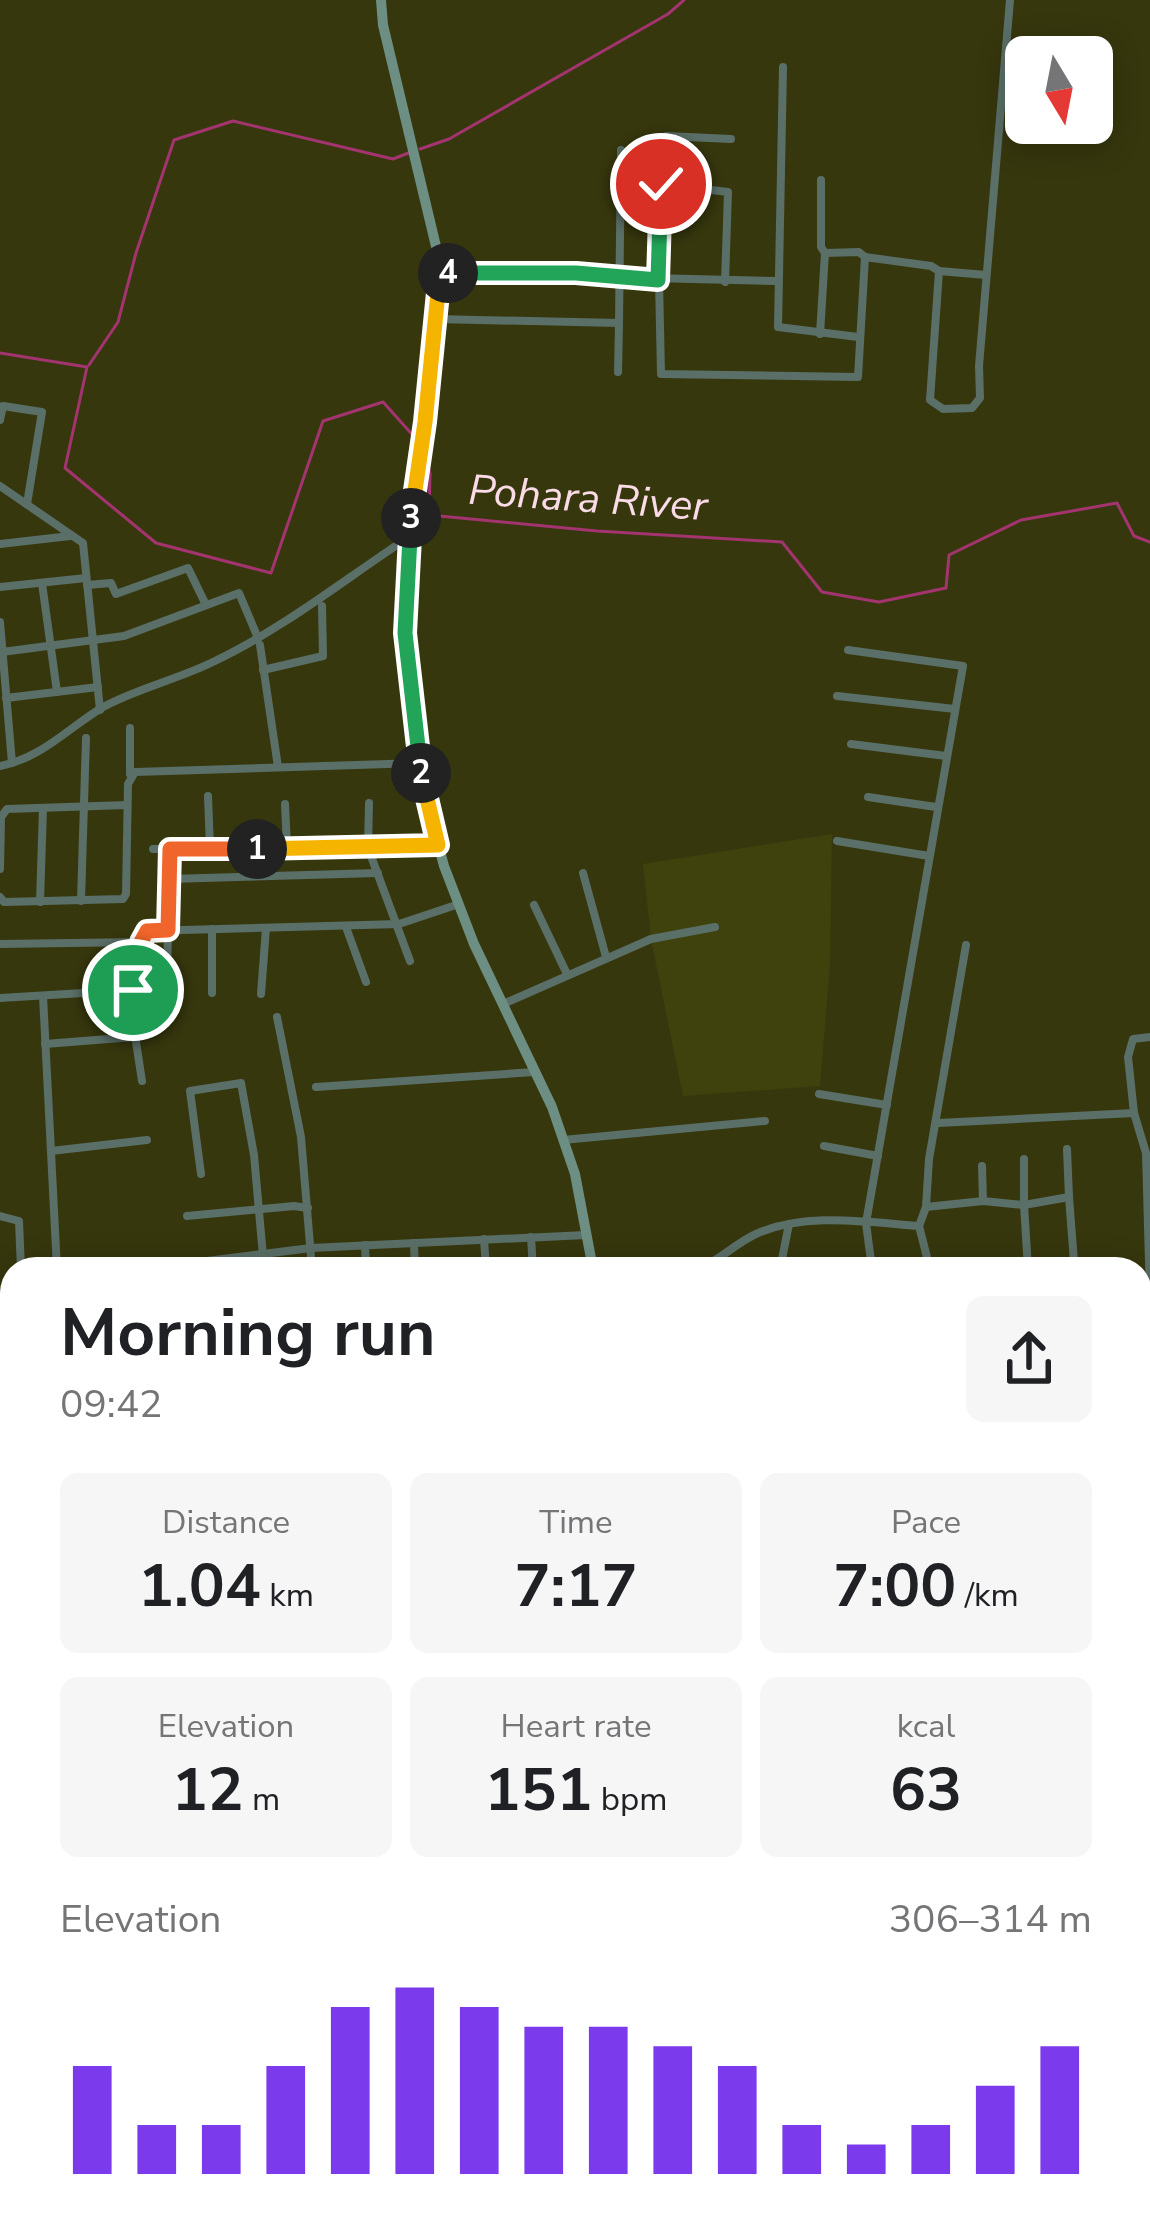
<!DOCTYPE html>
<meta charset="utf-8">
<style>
body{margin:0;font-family:"Nunito Sans",sans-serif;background:#f6f6f6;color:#202124;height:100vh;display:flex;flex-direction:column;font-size:45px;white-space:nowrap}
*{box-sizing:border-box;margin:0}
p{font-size:39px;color:#757577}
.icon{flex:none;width:66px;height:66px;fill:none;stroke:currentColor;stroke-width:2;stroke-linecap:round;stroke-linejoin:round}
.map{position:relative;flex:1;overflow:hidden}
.details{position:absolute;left:0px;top:1257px;width:1152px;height:972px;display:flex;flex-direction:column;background:#fff;border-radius:36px 36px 0 0;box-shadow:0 6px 30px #0003}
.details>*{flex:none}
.needle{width:78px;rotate:170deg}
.controls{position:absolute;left:1005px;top:36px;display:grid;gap:24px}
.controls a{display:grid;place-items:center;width:108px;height:108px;border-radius:18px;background:#fff;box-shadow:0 6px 30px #0003;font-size:60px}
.pin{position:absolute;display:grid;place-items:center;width:102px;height:102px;color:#fff;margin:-51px;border:6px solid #fff;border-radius:50%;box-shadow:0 3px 12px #0007}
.km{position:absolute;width:60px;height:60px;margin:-30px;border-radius:50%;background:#222;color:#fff;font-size:33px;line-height:60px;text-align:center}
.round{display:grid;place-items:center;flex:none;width:126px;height:126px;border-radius:18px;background:#f6f6f6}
.summary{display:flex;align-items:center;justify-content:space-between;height:204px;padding:0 60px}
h1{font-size:66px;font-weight:700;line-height:90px}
.figures{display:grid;grid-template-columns:repeat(3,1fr);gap:18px;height:204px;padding:12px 60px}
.figures div{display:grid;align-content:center;border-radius:18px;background:#f6f6f6;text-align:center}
.figures b{font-size:60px;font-weight:700}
.figures small{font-size:33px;font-weight:400}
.figures p{font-size:33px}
.chart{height:336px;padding:24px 60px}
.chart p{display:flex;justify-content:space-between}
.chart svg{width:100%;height:216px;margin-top:12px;stroke:#7c3aed;stroke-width:6}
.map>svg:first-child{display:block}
.built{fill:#40420d}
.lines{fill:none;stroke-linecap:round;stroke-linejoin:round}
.stream{stroke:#a3346f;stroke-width:3}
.street{stroke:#5a6f67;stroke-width:8}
.secondary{stroke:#6d8f83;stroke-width:10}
.split-1-casing{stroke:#fff;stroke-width:24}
.split-2-casing{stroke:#fff;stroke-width:24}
.split-3-casing{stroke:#fff;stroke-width:24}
.split-4-casing{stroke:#fff;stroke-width:24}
.split-5-casing{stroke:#fff;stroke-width:24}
.split-1{stroke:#f0652b;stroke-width:15}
.split-2{stroke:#f5b400;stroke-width:15}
.split-3{stroke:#22a559;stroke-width:15}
.split-4{stroke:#f5b400;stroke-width:15}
.split-5{stroke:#22a559;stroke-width:15}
.labels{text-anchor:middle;stroke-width:12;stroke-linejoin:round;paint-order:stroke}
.water-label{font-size:42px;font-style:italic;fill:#fadbe7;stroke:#36370d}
</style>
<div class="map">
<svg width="1150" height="2229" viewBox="0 0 1150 2229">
<rect width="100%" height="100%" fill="#36370d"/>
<path class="built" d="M832,834L830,963L820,1086L683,1096L651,939L643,864Z"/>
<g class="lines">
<g class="stream">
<path d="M420,149L449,139L668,14L684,0"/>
<path d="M0,353L87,367L65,468L156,543L271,573L323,421L383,402L419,442"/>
<path d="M89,365L118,322L136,253L174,140L233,121L393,159L411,152"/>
<path d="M424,456L430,473L429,515L597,531L782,542L822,592L879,602L946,588L949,555L1021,520L1117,503L1134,536L1150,542"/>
<path d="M0,1777H12"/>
<path d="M1140,2128L1150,2122"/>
</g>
<g class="street">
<path d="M783,67L778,327L858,337"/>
<path d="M731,139L666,136L663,142L659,280L661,374L858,377L865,257"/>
<path d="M661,184L728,192L725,282"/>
<path d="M825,253L859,252L865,257L931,266L939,271L930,400L943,409L972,408L980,398L979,366L1010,0"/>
<path d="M939,271L986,275"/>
<path d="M440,273L776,281"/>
<path d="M435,319L619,323L621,150"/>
<path d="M820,334L825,253L821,247V180"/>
<path d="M618,372L619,323"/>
<path d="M0,420L3,406L42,412L27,504"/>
<path d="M0,486L83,543L100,710"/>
<path d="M0,544L70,536"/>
<path d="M42,583L57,692"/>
<path d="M87,585L111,583L116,594L188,568L206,605"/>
<path d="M0,587L86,578"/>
<path d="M0,622L12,763"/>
<path d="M260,645L278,767"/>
<path d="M848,650L963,666L866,1223L872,1269"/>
<path d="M2,652L124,636L239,593L258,638"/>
<path d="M263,670L323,656L322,606"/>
<path d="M837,696L955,709"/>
<path d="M6,698L98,687"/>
<path d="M130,728V774"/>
<path d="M851,744L946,756"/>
<path d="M0,766C42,758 68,728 103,707C138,688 179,679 215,661C284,628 345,579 409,537"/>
<path d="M208,796L210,849"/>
<path d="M868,797L936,807"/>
<path d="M369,803L368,848L410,961"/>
<path d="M285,804L287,848"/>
<path d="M837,841L929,856"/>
<path d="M153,849L438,845"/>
<path d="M0,869L1,817L7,809L127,805"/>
<path d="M583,873L606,957"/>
<path d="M169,879L378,873"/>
<path d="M0,897L4,902L123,899L126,894L128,784L135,772L419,763"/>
<path d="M81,901L86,738"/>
<path d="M40,902L43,808"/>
<path d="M534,905L567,974"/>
<path d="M346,927L366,982"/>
<path d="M212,929V993"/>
<path d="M141,942L143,985L133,990L131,1009L142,1081"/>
<path d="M0,944L141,942L147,931L399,924L459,904"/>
<path d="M167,994L169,849"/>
<path d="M261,994L266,928"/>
<path d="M43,996L57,1269"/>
<path d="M0,998L133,990"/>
<path d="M503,1004L651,939L715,927"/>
<path d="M277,1017L301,1137L312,1269"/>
<path d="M1150,1037L1133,1039L1128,1057L1134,1113L1146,1153L1150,1298"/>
<path d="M45,1044L134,1037"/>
<path d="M316,1087L534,1072"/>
<path d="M819,1094L887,1105"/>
<path d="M938,1123L1134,1113"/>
<path d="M563,1140L765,1121"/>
<path d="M824,1146L878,1156"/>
<path d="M51,1151L147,1140"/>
<path d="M982,1166L983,1201"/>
<path d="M201,1174L190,1091L241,1083L254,1155L263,1256"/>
<path d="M926,1207L983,1201L1024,1205V1159"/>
<path d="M0,1216L19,1221L21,1269"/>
<path d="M187,1216L294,1206L308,1208"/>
<path d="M919,1226L926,1207L929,1159L966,945"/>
<path d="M531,1237L533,1269"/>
<path d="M484,1239L486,1269"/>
<path d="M414,1243L415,1269"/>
<path d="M365,1245L366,1269"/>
<path d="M191,1263L311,1248L586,1235"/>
<path d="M699,1269C720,1260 736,1243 756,1234C805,1212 866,1222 919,1226L930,1269"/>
<path d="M780,1269L789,1224"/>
<path d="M1028,1269L1024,1205L1069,1197L1067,1149"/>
<path d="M1047,1269L1072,1267L1074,1262L1069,1197"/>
<path d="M0,1293H12"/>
<path d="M0,1342H12"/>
<path d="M1140,1460H1150"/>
<path d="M1140,1568L1150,1569"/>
<path d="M1140,1686H1150"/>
<path d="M1140,1722L1150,1723"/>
<path d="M1140,1763L1150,1764"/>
<path d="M1140,1801L1150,1802"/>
<path d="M1140,1848L1150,1850"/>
<path d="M0,1954L12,1953"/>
<path d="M1140,1978L1150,1981"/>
<path d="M0,2150L12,2149"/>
<path d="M0,2190L6,2229"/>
<path d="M56,2217L57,2229"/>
<path d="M255,2217L256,2229"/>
<path d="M303,2217L304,2229"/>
<path d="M348,2217V2229"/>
<path d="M816,2217L878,2229"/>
<path d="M1003,2217L1018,2229"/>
<path d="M199,2229L200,2217"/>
<path d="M620,2229L622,2217"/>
<path d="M706,2229L709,2217"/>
<path d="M754,2229L756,2217"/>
<path d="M798,2229L800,2217"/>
<path d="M927,2229L929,2217"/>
<path d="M978,2229V2217"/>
<path d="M1068,2229L1071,2217"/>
</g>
<g class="secondary">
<path d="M381,0L383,25L440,263L425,422L411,521L405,633L424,792L444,866L474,944L552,1107L575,1174L593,1269"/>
<path d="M1140,1397H1150"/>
<path d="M0,1413L12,1412"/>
<path d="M553,2229L555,2217"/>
</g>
</g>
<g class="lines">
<defs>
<path id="split-1" d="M133,990L142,985L141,942L147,931L168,930L170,849H257"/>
<path id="split-2" d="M257,849L438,845L421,773"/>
<path id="split-3" d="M411,518L405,633L421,773"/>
<path id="split-4" d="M411,518L425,422L440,273H448"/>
<path id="split-5" d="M448,273H576L658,280L661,184"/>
</defs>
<use href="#split-1" class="split-1-casing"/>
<use href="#split-2" class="split-2-casing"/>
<use href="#split-3" class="split-3-casing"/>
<use href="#split-4" class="split-4-casing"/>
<use href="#split-5" class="split-5-casing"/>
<use href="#split-1" class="split-1"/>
<use href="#split-2" class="split-2"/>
<use href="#split-3" class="split-3"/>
<use href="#split-4" class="split-4"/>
<use href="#split-5" class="split-5"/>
</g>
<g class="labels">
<g class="water-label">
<text transform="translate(588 497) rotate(4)" y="15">Pohara River</text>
</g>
</g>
</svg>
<div class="controls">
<a><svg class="needle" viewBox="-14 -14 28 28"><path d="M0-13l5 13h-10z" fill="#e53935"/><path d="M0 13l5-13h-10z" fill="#757577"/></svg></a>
</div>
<div class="pin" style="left:133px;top:990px;background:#1e9e55"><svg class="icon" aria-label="arrive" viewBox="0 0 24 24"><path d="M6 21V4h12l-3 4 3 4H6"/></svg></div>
<div class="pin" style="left:661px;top:184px;background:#d93025"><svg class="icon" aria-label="check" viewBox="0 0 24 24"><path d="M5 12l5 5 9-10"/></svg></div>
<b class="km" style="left:257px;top:849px">1</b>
<b class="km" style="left:421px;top:773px">2</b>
<b class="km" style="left:411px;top:518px">3</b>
<b class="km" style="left:448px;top:273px">4</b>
<section class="details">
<div class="summary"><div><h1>Morning run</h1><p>09:42</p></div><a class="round"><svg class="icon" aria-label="share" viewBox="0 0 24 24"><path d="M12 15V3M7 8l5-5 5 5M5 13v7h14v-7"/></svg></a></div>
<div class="figures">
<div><p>Distance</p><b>1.04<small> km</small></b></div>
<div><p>Time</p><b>7:17</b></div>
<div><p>Pace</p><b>7:00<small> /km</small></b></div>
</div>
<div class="figures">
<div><p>Elevation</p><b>12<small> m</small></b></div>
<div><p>Heart rate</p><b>151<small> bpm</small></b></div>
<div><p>kcal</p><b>63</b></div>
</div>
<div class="chart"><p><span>Elevation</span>306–314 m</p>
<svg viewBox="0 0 160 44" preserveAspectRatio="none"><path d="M5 44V22M15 44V34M25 44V34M35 44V22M45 44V10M55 44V6M65 44V10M75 44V14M85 44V14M95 44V18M105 44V22M115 44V34M125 44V38M135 44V34M145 44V26M155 44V18"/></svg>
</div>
</section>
</div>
